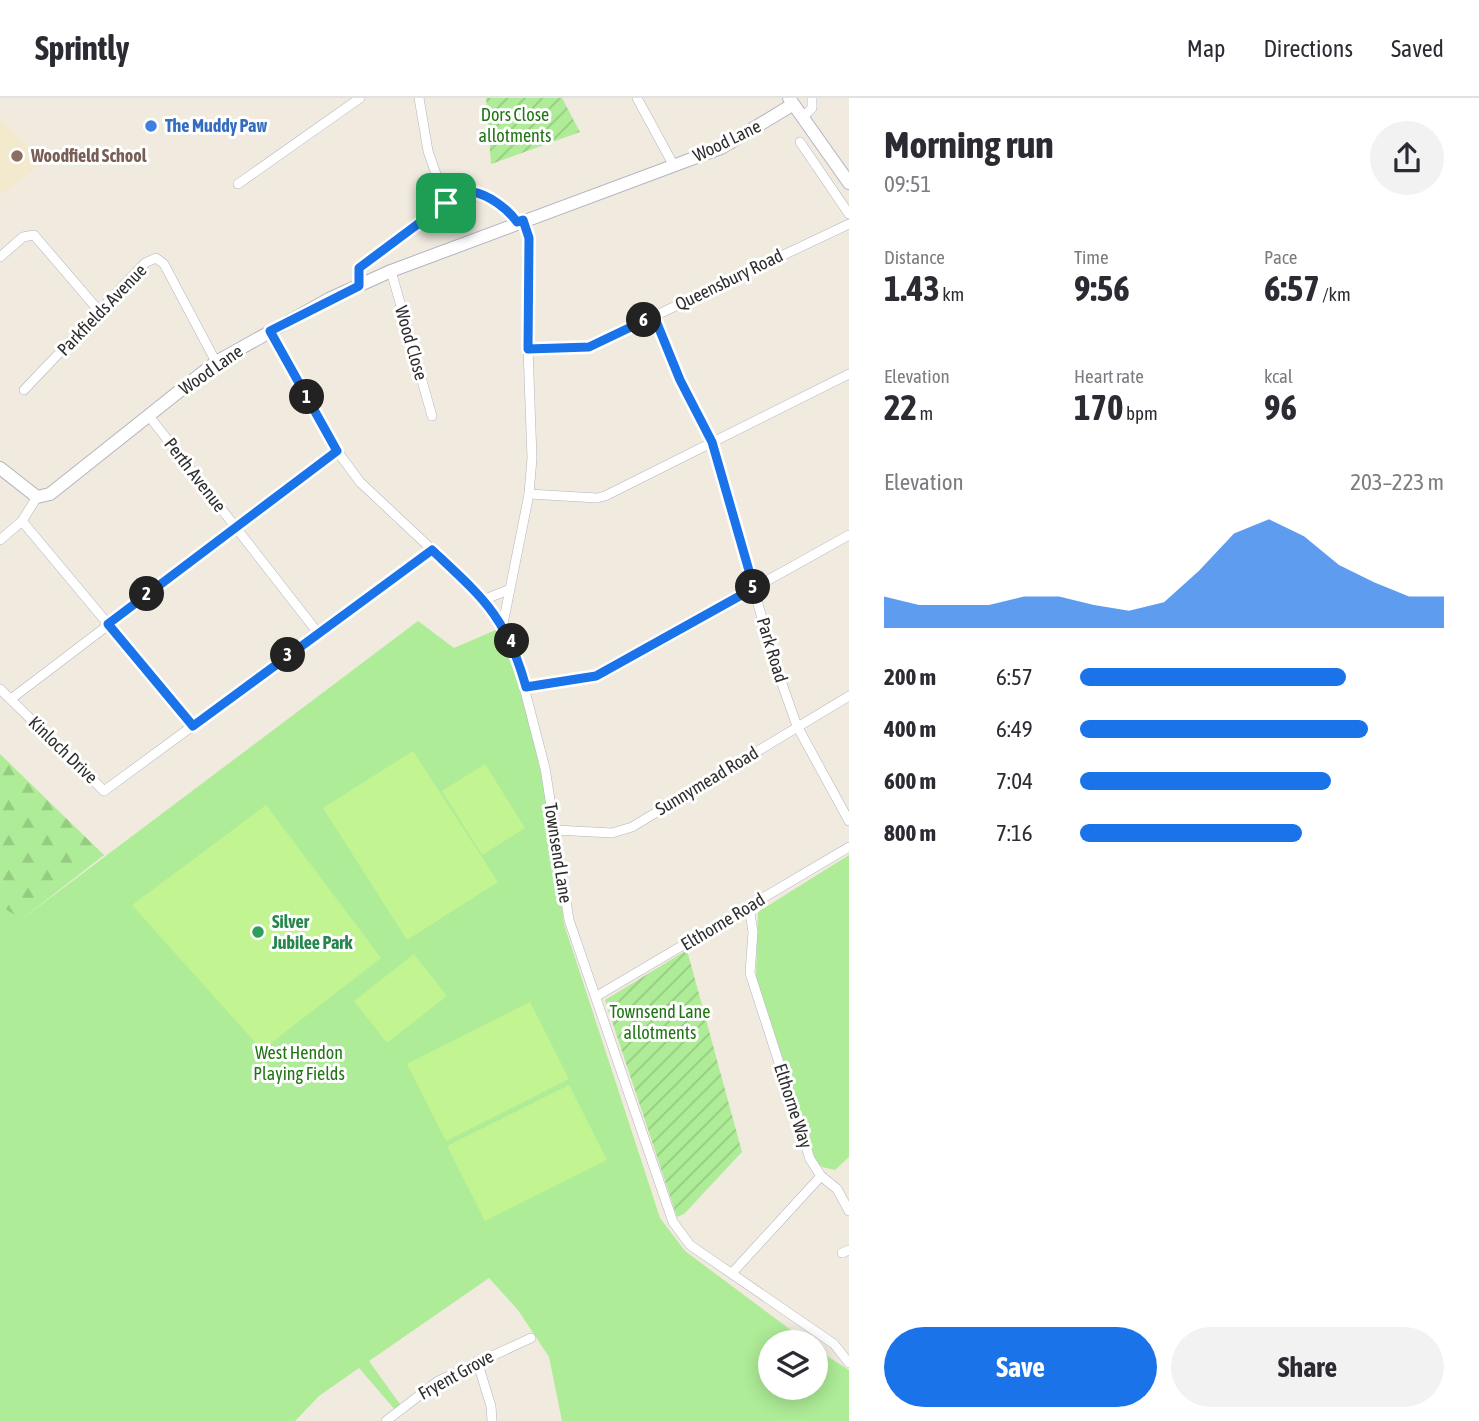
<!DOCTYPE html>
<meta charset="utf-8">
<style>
body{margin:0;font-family:"Asap Condensed",sans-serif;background:#f2f2f3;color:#2b2b33;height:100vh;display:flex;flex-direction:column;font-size:26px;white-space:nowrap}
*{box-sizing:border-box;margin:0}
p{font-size:23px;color:#7c7c81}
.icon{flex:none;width:38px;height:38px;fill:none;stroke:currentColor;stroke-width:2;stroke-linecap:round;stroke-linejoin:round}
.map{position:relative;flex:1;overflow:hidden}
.sheet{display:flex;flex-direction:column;background:#fff;width:630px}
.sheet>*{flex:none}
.fabs{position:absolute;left:758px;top:1232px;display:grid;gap:14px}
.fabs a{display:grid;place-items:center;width:70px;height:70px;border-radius:50%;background:#fff;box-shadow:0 4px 18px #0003;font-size:35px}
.pin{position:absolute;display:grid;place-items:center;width:60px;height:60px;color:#fff;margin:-30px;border-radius:14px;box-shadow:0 4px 10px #0006}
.km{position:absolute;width:35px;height:35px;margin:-18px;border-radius:50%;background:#222;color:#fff;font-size:19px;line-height:35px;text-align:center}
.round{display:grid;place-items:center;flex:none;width:74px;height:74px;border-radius:37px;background:#f2f2f3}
.summary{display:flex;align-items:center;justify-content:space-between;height:119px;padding:0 35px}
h1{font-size:38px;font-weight:700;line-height:52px}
.metrics{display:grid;grid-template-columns:repeat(3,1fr);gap:10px;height:119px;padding:7px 35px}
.metrics div{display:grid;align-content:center}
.metrics b{font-size:35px;font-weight:700}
.metrics small{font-size:19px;font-weight:400}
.metrics p{font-size:19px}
.chart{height:196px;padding:14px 35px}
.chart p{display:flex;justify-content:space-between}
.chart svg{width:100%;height:126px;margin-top:7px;fill:#1a73e8;opacity:.7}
.action{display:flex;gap:14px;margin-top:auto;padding:14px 35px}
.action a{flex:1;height:80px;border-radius:42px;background:#1a73e8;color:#fff;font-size:28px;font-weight:700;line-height:80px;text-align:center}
.action a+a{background:#f2f2f3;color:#2b2b33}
ul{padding:0 35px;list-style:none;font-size:23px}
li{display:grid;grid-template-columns:112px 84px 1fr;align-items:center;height:52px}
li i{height:18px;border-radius:9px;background:#1a73e8}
header{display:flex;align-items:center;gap:42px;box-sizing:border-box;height:98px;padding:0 35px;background:#fff;border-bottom:2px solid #e1e1e2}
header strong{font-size:33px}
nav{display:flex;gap:38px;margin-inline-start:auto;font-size:24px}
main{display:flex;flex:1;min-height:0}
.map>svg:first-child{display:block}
.education{fill:#f3e9cd}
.forest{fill:url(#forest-firs)}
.park{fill:#aeec97}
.garden{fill:url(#garden-furrows)}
.pitch{fill:#c3f492}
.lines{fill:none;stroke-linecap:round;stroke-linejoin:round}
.street-casing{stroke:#b3b4c2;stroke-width:10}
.secondary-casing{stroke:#b3b4c2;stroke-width:14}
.street{stroke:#fff;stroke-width:9}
.secondary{stroke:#fff;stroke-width:12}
.route-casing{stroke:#fff;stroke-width:14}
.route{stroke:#1a73e8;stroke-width:9}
.shop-dot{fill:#3f7fe0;stroke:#fff;stroke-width:2.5}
.education-dot{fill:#8d6e63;stroke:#fff;stroke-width:2.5}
.leisure-dot{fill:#2e9e5b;stroke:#fff;stroke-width:2.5}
.labels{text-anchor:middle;stroke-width:6;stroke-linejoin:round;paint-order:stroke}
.park-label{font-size:18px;fill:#217513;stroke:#fff}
.shop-label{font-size:18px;font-weight:bold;fill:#366cbe;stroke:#fff;text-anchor:start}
.street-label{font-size:18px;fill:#2e2e2e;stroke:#fff}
.education-label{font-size:18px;font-weight:bold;fill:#785e54;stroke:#fff;text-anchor:start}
.leisure-label{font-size:18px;font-weight:bold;fill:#27864d;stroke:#fff;text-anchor:start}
</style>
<header>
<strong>Sprintly</strong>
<nav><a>Map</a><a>Directions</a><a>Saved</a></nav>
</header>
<main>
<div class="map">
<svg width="849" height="1323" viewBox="0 0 849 1323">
<defs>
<pattern id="forest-firs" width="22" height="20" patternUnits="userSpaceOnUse" patternTransform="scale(1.75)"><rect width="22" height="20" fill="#aeec97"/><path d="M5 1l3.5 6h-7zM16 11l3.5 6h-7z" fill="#96cb82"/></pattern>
<pattern id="garden-furrows" width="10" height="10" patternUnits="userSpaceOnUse" patternTransform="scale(1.75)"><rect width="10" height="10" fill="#aeec97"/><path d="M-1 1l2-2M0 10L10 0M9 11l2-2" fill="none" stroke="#96cb82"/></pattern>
</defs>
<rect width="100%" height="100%" fill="#f0eadf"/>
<path class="education" d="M0,20L29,49L40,67L0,97Z"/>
<path class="forest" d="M0,656L104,757L22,821L0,817Z"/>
<g class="park">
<path d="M418,523L454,550L498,531L519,580L553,728L564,826L660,1120L685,1153L807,1244H770V1290H816V1251L849,1272V1323H562L549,1259L518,1212L489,1180L369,1263L402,1309L396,1313L359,1270L319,1298L295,1323H0V808L22,821Z"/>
<path d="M849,757V1059L835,1072L822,1069L815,1062L756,878L758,814Z"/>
</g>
<g class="garden">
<path d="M486,0H562L580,34L491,66Z"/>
<path d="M687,852L742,1054L684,1116L677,1119L605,902Z"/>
</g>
<g class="pitch">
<path d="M413,653L498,784L407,842L323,710Z"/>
<path d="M485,666L525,730L482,757L442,693Z"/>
<path d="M266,707L381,860L262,952L132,807Z"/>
<path d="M414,856L447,898L387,945L354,903Z"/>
<path d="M530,904L569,981L446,1043L407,966Z"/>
<path d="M569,987L607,1062L485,1123L447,1048Z"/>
</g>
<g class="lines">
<defs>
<g id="street">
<path d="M419,0L428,53L446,105"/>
<path d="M637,0L674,68"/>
<path d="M803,19L812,10V0"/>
<path d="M800,44L849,116"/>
<path d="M238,86L360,0"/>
<path d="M0,159L23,139L34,137L100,214"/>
<path d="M391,173L432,318"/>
<path d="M359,188L360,170C384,152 445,97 473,94C487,93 509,113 517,124"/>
<path d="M654,218L680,282L712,344L775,566L797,628L849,723"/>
<path d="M270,233L337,353L360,384L475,492L512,543L545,670L569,822L673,1124L690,1147L834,1246L849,1265"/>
<path d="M528,251L589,249L849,126"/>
<path d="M24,292L145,165L156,160L164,166L216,264"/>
<path d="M149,318L318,535"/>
<path d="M529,396L597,400L605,398L849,276"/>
<path d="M22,423L193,628"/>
<path d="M0,442L22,423L37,399"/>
<path d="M483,502L508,492"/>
<path d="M503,526L529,396L532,360L528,251L529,140L523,122"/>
<path d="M526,589L596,578L849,437"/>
<path d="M0,591L104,693L432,452"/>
<path d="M11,601L337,353"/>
<path d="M555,732L612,735L632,729L849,598"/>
<path d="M597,898L849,749"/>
<path d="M821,1078L837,1091L849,1113"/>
<path d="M842,1155L849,1152"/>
<path d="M733,1174L821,1078L810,1061L750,875L753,834L749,809"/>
<path d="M477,1263L491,1308L492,1323"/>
<path d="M386,1323L438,1283L531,1240"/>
</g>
<g id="secondary">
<path d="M789,0L849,85"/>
<path d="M0,370L37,399L50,396L216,264L329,201L391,173L721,50L792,7"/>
</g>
</defs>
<use href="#street" class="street-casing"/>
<use href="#secondary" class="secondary-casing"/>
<use href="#street" class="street"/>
<use href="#secondary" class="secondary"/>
</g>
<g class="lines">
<defs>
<path id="route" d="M472,94C488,96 508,111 517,124L523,122L529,140L528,251L589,249L654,218L680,282L712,344L754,490L596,578L526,589C506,518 484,501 432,452L193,628L108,526L337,353L270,233L359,188V170L446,105Z"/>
</defs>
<use href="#route" class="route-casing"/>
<use href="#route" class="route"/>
</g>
<circle class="shop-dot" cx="151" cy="28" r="7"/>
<circle class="education-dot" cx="17" cy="58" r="7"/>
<circle class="leisure-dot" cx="258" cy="834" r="7"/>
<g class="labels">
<g class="park-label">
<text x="515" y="23">Dors Close<tspan x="515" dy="21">allotments</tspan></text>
<text x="660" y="920">Townsend Lane<tspan x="660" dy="21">allotments</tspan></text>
<text x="299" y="961">West Hendon<tspan x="299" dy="21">Playing Fields</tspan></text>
</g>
<g class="shop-label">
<text x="165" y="34">The Muddy Paw</text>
</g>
<g class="street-label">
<text transform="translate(727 43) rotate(-26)" y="6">Wood Lane</text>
<text transform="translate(729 182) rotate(-26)" y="6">Queensbury Road</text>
<text transform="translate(102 212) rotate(-46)" y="6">Parkfields Avenue</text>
<text transform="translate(411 245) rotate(74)" y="6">Wood Close</text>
<text transform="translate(211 272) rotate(-35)" y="6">Wood Lane</text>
<text transform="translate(195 377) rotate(52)" y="6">Perth Avenue</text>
<text transform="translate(772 552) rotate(73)" y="6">Park Road</text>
<text transform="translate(63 652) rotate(44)" y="6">Kinloch Drive</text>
<text transform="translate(707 683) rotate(-31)" y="6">Sunnymead Road</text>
<text transform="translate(558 755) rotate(81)" y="6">Townsend Lane</text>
<text transform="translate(723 824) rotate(-31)" y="6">Elthorne Road</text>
<text transform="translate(793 1008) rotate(72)" y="6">Elthorne Way</text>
<text transform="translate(456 1277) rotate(-29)" y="6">Fryent Grove</text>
</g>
<g class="education-label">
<text x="31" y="64">Woodfield School</text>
</g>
<g class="leisure-label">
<text x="272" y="830">Silver<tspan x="272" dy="21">Jubilee Park</tspan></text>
</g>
</g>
</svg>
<div class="fabs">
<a><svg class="icon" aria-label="layers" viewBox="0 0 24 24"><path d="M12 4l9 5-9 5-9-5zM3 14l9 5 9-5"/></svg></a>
</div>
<div class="pin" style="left:446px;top:105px;background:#1e9e55"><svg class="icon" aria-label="arrive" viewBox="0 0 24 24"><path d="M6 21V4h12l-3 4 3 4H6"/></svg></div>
<b class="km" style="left:307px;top:299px">1</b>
<b class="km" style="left:147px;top:496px">2</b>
<b class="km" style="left:288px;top:557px">3</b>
<b class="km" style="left:512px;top:543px">4</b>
<b class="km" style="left:753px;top:489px">5</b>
<b class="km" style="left:644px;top:222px">6</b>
</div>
<section class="sheet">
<div class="summary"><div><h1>Morning run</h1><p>09:51</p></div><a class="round"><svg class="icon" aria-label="share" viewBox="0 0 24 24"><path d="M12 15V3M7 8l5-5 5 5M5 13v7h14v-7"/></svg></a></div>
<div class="metrics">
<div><p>Distance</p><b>1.43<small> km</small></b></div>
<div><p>Time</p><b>9:56</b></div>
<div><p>Pace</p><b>6:57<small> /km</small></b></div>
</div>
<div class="metrics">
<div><p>Elevation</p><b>22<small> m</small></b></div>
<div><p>Heart rate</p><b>170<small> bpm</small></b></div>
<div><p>kcal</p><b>96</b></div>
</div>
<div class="chart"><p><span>Elevation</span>203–223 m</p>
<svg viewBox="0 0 160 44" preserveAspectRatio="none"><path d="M0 44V33L10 36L20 36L30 36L40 33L50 33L60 36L70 38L80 35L90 24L100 11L110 6L120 12L130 22L140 28L150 33L160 33V44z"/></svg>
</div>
<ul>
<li><b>200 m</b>6:57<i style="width:73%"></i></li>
<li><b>400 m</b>6:49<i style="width:79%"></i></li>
<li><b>600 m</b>7:04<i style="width:69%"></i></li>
<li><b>800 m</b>7:16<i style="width:61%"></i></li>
</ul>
<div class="action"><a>Save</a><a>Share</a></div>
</section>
</main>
